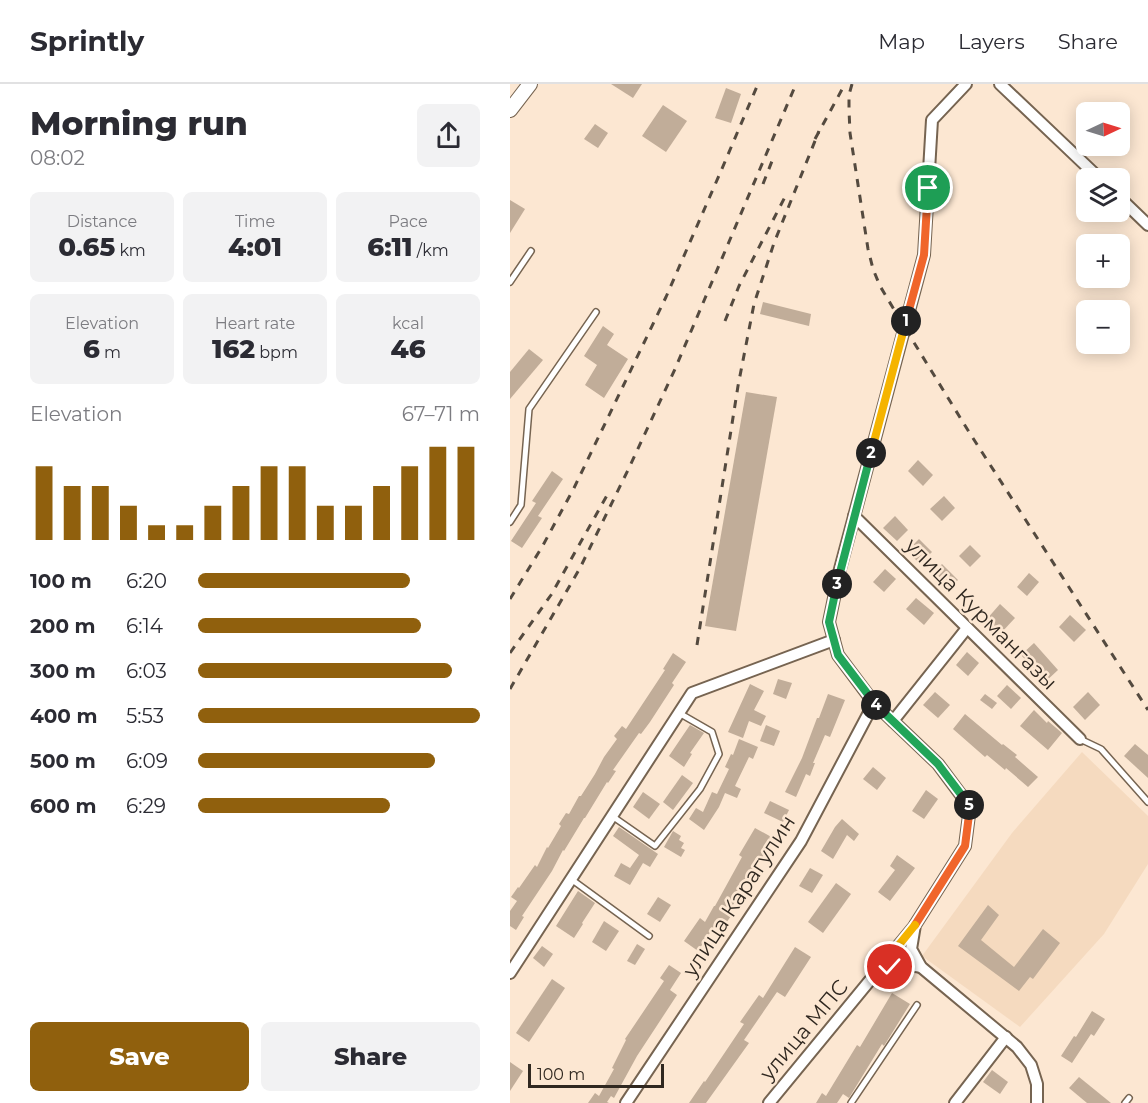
<!DOCTYPE html>
<meta charset="utf-8">
<style>
body{margin:0;font-family:Montserrat,sans-serif;background:#f2f2f3;color:#2b2b33;height:100vh;display:flex;flex-direction:column;font-size:22px;white-space:nowrap}
*{box-sizing:border-box;margin:0}
p{font-size:20px;color:#7c7c81}
.icon{flex:none;width:33px;height:33px;fill:none;stroke:currentColor;stroke-width:2;stroke-linecap:round;stroke-linejoin:round}
.map{position:relative;flex:1;overflow:hidden}
.side{display:flex;flex-direction:column;background:#fff;width:510px}
.side>*{flex:none}
.needle{width:39px;rotate:86deg}
.fabs{position:absolute;left:566px;top:18px;display:grid;gap:12px}
.fabs a{display:grid;place-items:center;width:54px;height:54px;border-radius:9px;background:#fff;box-shadow:0 3px 15px #0003;font-size:30px}
.scale{position:absolute;left:18px;bottom:15px;width:136px;box-sizing:border-box;padding-left:6px;border:3px solid #302820;border-top:0;font-size:16px;line-height:21px;white-space:nowrap;color:#302820;-webkit-text-stroke:4px #fce7d2;paint-order:stroke}
.pin{position:absolute;display:grid;place-items:center;width:51px;height:51px;color:#fff;margin:-26px;border:3px solid #fff;border-radius:50%;box-shadow:0 2px 6px #0007}
.km{position:absolute;width:30px;height:30px;margin:-15px;border-radius:50%;background:#222;color:#fff;font-size:16px;line-height:30px;text-align:center}
.round{display:grid;place-items:center;flex:none;width:63px;height:63px;border-radius:9px;background:#f2f2f3}
.head{display:flex;align-items:center;justify-content:space-between;height:102px;padding:0 30px}
h1{font-size:33px;font-weight:800;line-height:45px}
.stats{display:grid;grid-template-columns:repeat(3,1fr);gap:9px;height:102px;padding:6px 30px}
.stats div{display:grid;align-content:center;border-radius:9px;background:#f2f2f3;text-align:center}
.stats b{font-size:26px;font-weight:800}
.stats small{font-size:16px;font-weight:400}
.stats p{font-size:16px}
.chart{height:168px;padding:12px 30px}
.chart p{display:flex;justify-content:space-between}
.chart svg{width:100%;height:108px;margin-top:6px;stroke:#90600d;stroke-width:6}
.button{display:flex;gap:12px;margin-top:auto;padding:12px 30px}
.button a{flex:1;height:69px;border-radius:9px;background:#90600d;color:#fff;font-size:24px;font-weight:800;line-height:69px;text-align:center}
.button a+a{background:#f2f2f3;color:#2b2b33}
ul{padding:0 30px;list-style:none;font-size:20px}
li{display:grid;grid-template-columns:96px 72px 1fr;align-items:center;height:45px}
li i{height:15px;border-radius:8px;background:#90600d}
header{display:flex;align-items:center;gap:36px;box-sizing:border-box;height:84px;padding:0 30px;background:#fff;border-bottom:2px solid #e1e1e2}
header strong{font-size:28px}
nav{display:flex;gap:33px;margin-inline-start:auto;font-size:21px}
main{display:flex;flex:1;min-height:0}
.map>svg:first-child{display:block}
.built{fill:#f5dabf}
.building{fill:#c1ad99}
.lines{fill:none;stroke-linecap:round;stroke-linejoin:round}
.service-casing{stroke:#766451;stroke-width:8}
.minor-casing{stroke:#766451;stroke-width:14}
.secondary-casing{stroke:#766451;stroke-width:16}
.service{stroke:#fff;stroke-width:5}
.minor{stroke:#fff;stroke-width:10}
.secondary{stroke:#fff;stroke-width:14}
.rail{stroke:#544a3f;stroke-width:3;stroke-dasharray:8 8;stroke-linecap:butt}
.split-1-casing{stroke:#fff;stroke-width:12}
.split-2-casing{stroke:#fff;stroke-width:12}
.split-3-casing{stroke:#fff;stroke-width:12}
.split-4-casing{stroke:#fff;stroke-width:12}
.split-5-casing{stroke:#fff;stroke-width:12}
.split-6-casing{stroke:#fff;stroke-width:12}
.split-7-casing{stroke:#fff;stroke-width:12}
.split-1{stroke:#f0652b;stroke-width:8}
.split-2{stroke:#f5b400;stroke-width:8}
.split-3{stroke:#22a559;stroke-width:8}
.split-4{stroke:#22a559;stroke-width:8}
.split-5{stroke:#22a559;stroke-width:8}
.split-6{stroke:#f0652b;stroke-width:8}
.split-7{stroke:#f5b400;stroke-width:8}
.labels{text-anchor:middle;stroke-width:5;stroke-linejoin:round;paint-order:stroke}
.street-label{font-size:21px;fill:#302820;stroke:#fce7d2}
</style>
<header>
<strong>Sprintly</strong>
<nav><a>Map</a><a>Layers</a><a>Share</a></nav>
</header>
<main>
<section class="side">
<div class="head"><div><h1>Morning run</h1><p>08:02</p></div><a class="round"><svg class="icon" aria-label="share" viewBox="0 0 24 24"><path d="M12 15V3M7 8l5-5 5 5M5 13v7h14v-7"/></svg></a></div>
<div class="stats">
<div><p>Distance</p><b>0.65<small> km</small></b></div>
<div><p>Time</p><b>4:01</b></div>
<div><p>Pace</p><b>6:11<small> /km</small></b></div>
</div>
<div class="stats">
<div><p>Elevation</p><b>6<small> m</small></b></div>
<div><p>Heart rate</p><b>162<small> bpm</small></b></div>
<div><p>kcal</p><b>46</b></div>
</div>
<div class="chart"><p><span>Elevation</span>67–71 m</p>
<svg viewBox="0 0 160 44" preserveAspectRatio="none"><path d="M5 44V14M15 44V22M25 44V22M35 44V30M45 44V38M55 44V38M65 44V30M75 44V22M85 44V14M95 44V14M105 44V30M115 44V30M125 44V22M135 44V14M145 44V6M155 44V6"/></svg>
</div>
<ul>
<li><b>100 m</b>6:20<i style="width:75%"></i></li>
<li><b>200 m</b>6:14<i style="width:79%"></i></li>
<li><b>300 m</b>6:03<i style="width:90%"></i></li>
<li><b>400 m</b>5:53<i style="width:100%"></i></li>
<li><b>500 m</b>6:09<i style="width:84%"></i></li>
<li><b>600 m</b>6:29<i style="width:68%"></i></li>
</ul>
<div class="button"><a>Save</a><a>Share</a></div>
</section>
<div class="map">
<svg width="638" height="1019" viewBox="0 0 638 1019">
<rect width="100%" height="100%" fill="#fce7d2"/>
<path class="built" d="M572,668L638,732V780L594,850L510,943L412,872L502,749Z"/>
<g class="building">
<path d="M101,0H132L123,14Z"/>
<path d="M216,4L231,10L221,39L205,34Z"/>
<path d="M153,21L177,37L156,68L132,52Z"/>
<path d="M85,40L98,49L88,64L74,55Z"/>
<path d="M0,116L15,125L0,149Z"/>
<path d="M253,218L301,230L299,242L250,230Z"/>
<path d="M93,242L104,250L97,261L118,275L94,314L75,301L87,281L74,272Z"/>
<path d="M19,265L33,276L0,315V288Z"/>
<path d="M236,308L267,313L226,547L195,542Z"/>
<path d="M408,376L423,391L413,402L398,387Z"/>
<path d="M42,387L53,395L28,432L32,434L12,464L1,457L26,419L22,417Z"/>
<path d="M434,412L445,424L432,437L420,425Z"/>
<path d="M385,432L398,446L387,457L373,444Z"/>
<path d="M409,455L422,468L410,480L397,467Z"/>
<path d="M460,461L471,472L460,483L449,472Z"/>
<path d="M432,480L448,496L438,506L422,490Z"/>
<path d="M375,485L386,495L374,508L363,498Z"/>
<path d="M519,489L529,498L517,512L507,503Z"/>
<path d="M406,514L424,529L414,541L396,525Z"/>
<path d="M490,520L505,534L491,549L476,536Z"/>
<path d="M560,531L576,546L564,558L549,543Z"/>
<path d="M524,559L548,586L534,599L527,591L528,589L511,571Z"/>
<path d="M457,568L469,579L458,592L446,581Z"/>
<path d="M163,569L176,578L162,599L164,601L140,638L131,650L129,649L103,686L106,687L98,699L97,698L75,734H74L54,767L53,766L42,787L12,832L14,833L6,846L0,842V827L7,817L1,813L8,803L9,804L25,781L27,783L37,763L38,764L51,742L49,740L56,729L59,730L69,712H71L85,690L94,673L107,655L104,652L112,642L116,645L155,586L153,585Z"/>
<path d="M268,595L282,599L276,615L263,610Z"/>
<path d="M240,600L254,607L244,626L256,632L251,642L239,637L233,654L218,648Z"/>
<path d="M497,601L511,614L501,625L487,612Z"/>
<path d="M425,608L440,621L428,634L413,621Z"/>
<path d="M578,608L590,621L575,636L563,623Z"/>
<path d="M318,610L335,616L320,653L315,651L303,679H305L300,692L296,690L286,713L275,708L292,674L307,634H309Z"/>
<path d="M475,610L487,619L482,625L470,616Z"/>
<path d="M524,626L537,639L538,637L552,649L538,666L510,642Z"/>
<path d="M455,630L492,661L493,660L507,671L505,673L528,693L518,703L496,684L495,686L477,671L475,673L443,645Z"/>
<path d="M180,641L194,649L180,669L182,670L174,683L159,672Z"/>
<path d="M256,641L270,647L264,662L250,657Z"/>
<path d="M229,655L248,663L243,675L239,673L225,702L231,705L227,714L215,709L209,723L194,746L179,735L186,724L193,728L202,708L207,710L219,685L215,683L221,670L223,671Z"/>
<path d="M625,660L638,671V694L614,672Z"/>
<path d="M363,683L376,694L367,706L353,695Z"/>
<path d="M172,691L183,699L163,726L153,718Z"/>
<path d="M416,706L428,715L414,735L402,727Z"/>
<path d="M133,708L150,720L139,735L123,723Z"/>
<path d="M260,717L279,726L273,738L254,729Z"/>
<path d="M332,735L349,750L344,757L337,751L323,775L311,767L325,743Z"/>
<path d="M109,743L148,770L140,783L133,779L120,801L104,792L111,779L120,784L129,771L103,752Z"/>
<path d="M245,744L265,755L257,768L246,782L232,805L218,830L221,832L214,842L207,838L188,867L174,857L190,834L195,838L204,822H205L232,773L229,771Z"/>
<path d="M163,747L171,752L169,756L174,759L171,764L175,766L171,773L154,763Z"/>
<path d="M387,771L405,784L380,817L368,808L385,786L380,782Z"/>
<path d="M300,784L313,791L302,809L289,802Z"/>
<path d="M326,799L341,810L313,849L298,838Z"/>
<path d="M68,807L85,819L72,839L73,840L64,854L46,842Z"/>
<path d="M148,813L161,821L150,838L137,830Z"/>
<path d="M478,821L489,831L471,856L504,883L533,845L550,859L523,895L520,893L509,907L448,862Z"/>
<path d="M94,837L109,847L96,867L82,858Z"/>
<path d="M127,860L135,865L125,881L117,877Z"/>
<path d="M32,862L43,870L34,883L23,874Z"/>
<path d="M285,863L301,873L275,913L267,908L234,956L239,959L196,1019H179L194,997L195,998L234,940L230,938L249,911L253,914Z"/>
<path d="M159,881L171,889L160,906L167,911L127,972L104,1014L101,1012L97,1018L99,1019H78L85,1009L89,1012L104,985L102,984L116,956L115,955L154,897L150,894Z"/>
<path d="M42,895L55,904L19,958L6,949Z"/>
<path d="M382,909L400,920L374,962L372,960L339,1014L333,1010L327,1019H306L312,1009L316,1012L347,961L350,963Z"/>
<path d="M582,927L595,935L584,952L581,950L562,979L551,972L564,952L566,953Z"/>
<path d="M0,978L13,987L0,1007Z"/>
<path d="M482,986L498,998L490,1010L473,998Z"/>
<path d="M569,993L601,1019H577L559,1004Z"/>
</g>
<g class="lines">
<defs>
<g id="service">
<path d="M0,198L21,167"/>
<path d="M0,438L11,421L19,325L86,228"/>
<path d="M570,655L591,665L638,718"/>
<path d="M102,732L145,762L190,705L209,670L202,648L169,629"/>
<path d="M61,795L139,852"/>
<path d="M341,1019L407,921"/>
<path d="M615,1019L619,1014"/>
</g>
<g id="minor">
<path d="M456,0L422,36L414,171L330,485L319,538L328,571L364,619L428,680L460,723L455,762L405,841L401,865L411,883L507,963L521,981L527,1000V1019"/>
<path d="M490,0L589,94"/>
<path d="M609,113L638,141"/>
<path d="M344,432L570,655"/>
<path d="M383,637L457,544"/>
<path d="M367,888C382,882 395,879 411,883"/>
<path d="M0,889L182,609L324,556"/>
<path d="M116,1019L291,757L364,619"/>
<path d="M259,1019L403,844"/>
<path d="M445,1019L496,953"/>
</g>
<path id="secondary" d="M0,26L20,0"/>
</defs>
<use href="#service" class="service-casing"/>
<use href="#minor" class="minor-casing"/>
<use href="#secondary" class="secondary-casing"/>
<use href="#service" class="service"/>
<use href="#minor" class="minor"/>
<use href="#secondary" class="secondary"/>
<g class="rail">
<path d="M342,0L339,11V26L340,49L358,165L363,185L370,202L395,244L459,348L638,626"/>
<path d="M305,55L335,0"/>
<path d="M253,100L264,72"/>
<path d="M215,237L229,202L276,111"/>
<path d="M0,515L32,463L64,404L156,213L211,87L248,0"/>
<path d="M187,561L228,302L244,220L264,159L309,47"/>
<path d="M0,569L41,511L100,406"/>
<path d="M0,605L70,484L118,386L165,285L286,0"/>
</g>
</g>
<g class="lines">
<defs>
<path id="split-1" d="M396,237L414,171L418,104"/>
<path id="split-2" d="M361,369L396,237"/>
<path id="split-3" d="M327,500L361,369"/>
<path id="split-4" d="M327,500L319,538L328,571L366,621"/>
<path id="split-5" d="M366,621L428,680L459,721"/>
<path id="split-6" d="M405,841L455,762L460,723L459,721"/>
<path id="split-7" d="M380,883L367,888L405,841"/>
</defs>
<use href="#split-1" class="split-1-casing"/>
<use href="#split-2" class="split-2-casing"/>
<use href="#split-3" class="split-3-casing"/>
<use href="#split-4" class="split-4-casing"/>
<use href="#split-5" class="split-5-casing"/>
<use href="#split-6" class="split-6-casing"/>
<use href="#split-7" class="split-7-casing"/>
<use href="#split-1" class="split-1"/>
<use href="#split-2" class="split-2"/>
<use href="#split-3" class="split-3"/>
<use href="#split-4" class="split-4"/>
<use href="#split-5" class="split-5"/>
<use href="#split-6" class="split-6"/>
<use href="#split-7" class="split-7"/>
</g>
<g class="labels">
<g class="street-label">
<text transform="translate(471 530) rotate(45)" y="7">улица Курмангазы</text>
<text transform="translate(229 812) rotate(-57)" y="7">улица Карагулин</text>
<text transform="translate(294 946) rotate(-50)" y="7">улица МПС</text>
</g>
</g>
</svg>
<div class="fabs">
<a><svg class="needle" viewBox="-14 -14 28 28"><path d="M0-13l5 13h-10z" fill="#e53935"/><path d="M0 13l5-13h-10z" fill="#7c7c81"/></svg></a>
<a><svg class="icon" aria-label="layers" viewBox="0 0 24 24"><path d="M12 4l9 5-9 5-9-5zM3 14l9 5 9-5"/></svg></a>
<a>+</a>
<a>−</a>
</div>
<div class="scale">100 m</div>
<div class="pin" style="left:418px;top:104px;background:#1e9e55"><svg class="icon" aria-label="arrive" viewBox="0 0 24 24"><path d="M6 21V4h12l-3 4 3 4H6"/></svg></div>
<div class="pin" style="left:380px;top:883px;background:#d93025"><svg class="icon" aria-label="check" viewBox="0 0 24 24"><path d="M5 12l5 5 9-10"/></svg></div>
<b class="km" style="left:396px;top:237px">1</b>
<b class="km" style="left:361px;top:369px">2</b>
<b class="km" style="left:327px;top:500px">3</b>
<b class="km" style="left:366px;top:621px">4</b>
<b class="km" style="left:459px;top:721px">5</b>
</div>
</main>
